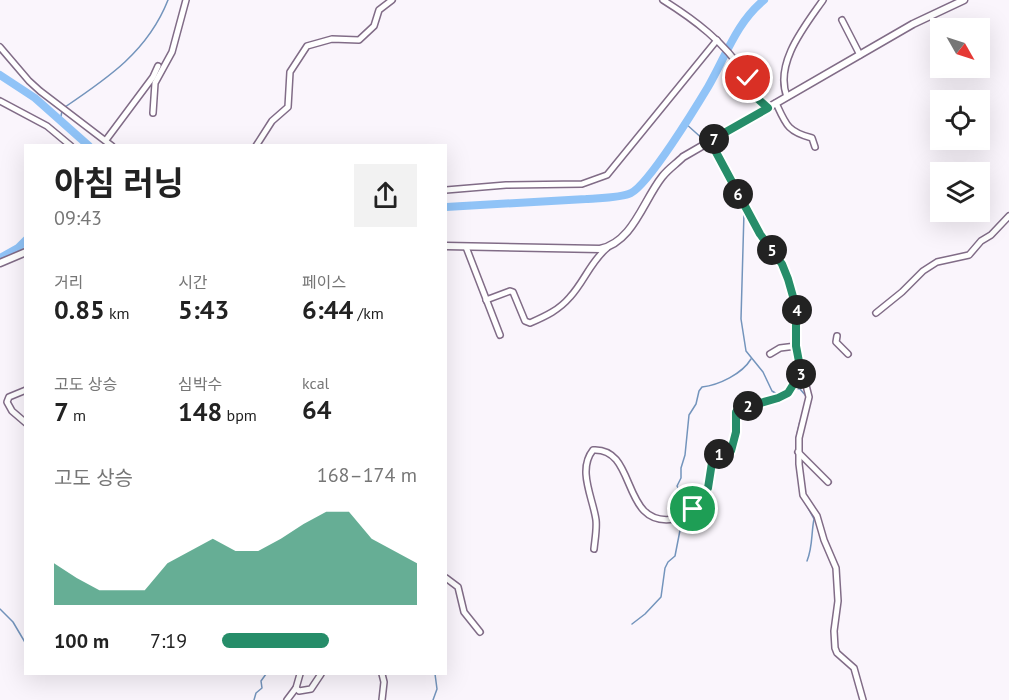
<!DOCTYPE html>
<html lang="ko">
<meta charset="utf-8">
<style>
body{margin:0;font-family:"PT Sans","Noto Sans KR",sans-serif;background:#f2f2f2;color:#222;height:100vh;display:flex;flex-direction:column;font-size:22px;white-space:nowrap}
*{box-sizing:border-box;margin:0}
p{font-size:20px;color:#767676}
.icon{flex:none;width:33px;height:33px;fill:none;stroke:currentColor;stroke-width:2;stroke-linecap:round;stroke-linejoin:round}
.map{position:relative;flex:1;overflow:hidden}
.details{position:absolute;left:24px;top:144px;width:423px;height:531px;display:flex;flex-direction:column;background:#fff;border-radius:0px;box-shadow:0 6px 24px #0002}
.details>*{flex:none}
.needle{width:39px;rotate:129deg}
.tools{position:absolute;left:930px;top:18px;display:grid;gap:12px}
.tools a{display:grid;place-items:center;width:60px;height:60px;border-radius:0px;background:#fff;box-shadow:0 6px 24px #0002;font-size:30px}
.pin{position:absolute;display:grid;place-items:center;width:51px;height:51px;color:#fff;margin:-26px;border:3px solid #fff;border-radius:50%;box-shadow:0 2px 6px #0007}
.km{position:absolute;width:30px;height:30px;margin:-15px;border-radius:50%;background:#222;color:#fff;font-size:16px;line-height:30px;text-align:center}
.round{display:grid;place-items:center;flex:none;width:63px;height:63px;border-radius:0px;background:#f2f2f2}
.headline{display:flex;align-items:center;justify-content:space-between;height:102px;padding:0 30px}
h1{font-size:33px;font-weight:700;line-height:45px}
.metrics{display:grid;grid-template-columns:repeat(3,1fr);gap:9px;height:102px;padding:6px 30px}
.metrics div{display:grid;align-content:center}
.metrics b{font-size:26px;font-weight:700}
.metrics small{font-size:16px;font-weight:400}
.metrics p{font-size:16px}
.chart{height:168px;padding:12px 30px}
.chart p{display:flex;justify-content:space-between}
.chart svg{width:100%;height:108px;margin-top:6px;fill:#268d69;opacity:.7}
ul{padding:0 30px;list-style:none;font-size:20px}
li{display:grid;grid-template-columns:96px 72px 1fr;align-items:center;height:45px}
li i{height:15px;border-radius:8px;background:#268d69}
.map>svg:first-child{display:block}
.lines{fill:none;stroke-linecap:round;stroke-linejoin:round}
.stream{stroke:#7394bc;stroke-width:1.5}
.river{stroke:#90c3f7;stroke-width:8}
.minor-casing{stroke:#816c87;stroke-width:8}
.major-casing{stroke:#816c87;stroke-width:9}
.minor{stroke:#fff;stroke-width:5}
.major{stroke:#fff;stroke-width:6}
.route-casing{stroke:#fff;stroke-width:12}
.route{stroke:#268d69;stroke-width:8}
</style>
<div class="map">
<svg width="1009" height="700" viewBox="0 0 1009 700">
<rect width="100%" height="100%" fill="#faf5fc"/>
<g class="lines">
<g class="stream">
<path d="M65,107C108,78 148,51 168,0"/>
<path d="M60,121L62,111"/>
<path d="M685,123L705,141"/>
<path d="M707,145L744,212L741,319L746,351L763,372L772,391L777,394L787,391"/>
<path d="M794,388L800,389L806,396"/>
<path d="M797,472L796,439L800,421"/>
<path d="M801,495L814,519C811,534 813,546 807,561"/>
<path d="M684,512L685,501L677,486L681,478V468L685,455L689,415L696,404L699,391L702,387C719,385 742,374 751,359"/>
<path d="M0,609L13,622L26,644"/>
<path d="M632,624L645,614L661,597L665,568L668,562L675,556L682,520"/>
<path d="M254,700L256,693L262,688L261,681L266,674"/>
<path d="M433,700L437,689L435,674"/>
</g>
<g class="river">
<path d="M0,75L35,98L89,146"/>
<path d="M446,207C492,204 539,202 586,199C597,198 622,198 631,193C649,184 696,107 708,87C726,56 736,23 764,0"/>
<path d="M0,258L18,248L26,240"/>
</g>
<defs>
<g id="minor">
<path d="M663,0C695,20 724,42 745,74C754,87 755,96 768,108"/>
<path d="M842,20L860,55"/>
<path d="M0,47L29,81L40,91L112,146"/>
<path d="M787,97C774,63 805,26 823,0"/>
<path d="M0,101L47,126L71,146"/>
<path d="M776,103C786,125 788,132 812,138L815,147"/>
<path d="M153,113L155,83L172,52L186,0"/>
<path d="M106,140L153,77L158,66"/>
<path d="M710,141L760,234L781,264L797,307L796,346L809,397L799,438V464L803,495L817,516L824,540L836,568L838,601L834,631L835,648L837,653L854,668L863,700"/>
<path d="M256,146L272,121L288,107L290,72L307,46L332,39L359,40L374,26L379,10L392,0"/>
<path d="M446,190L506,185L582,184L607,175L717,40"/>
<path d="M466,247L500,335"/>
<path d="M486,300L510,291L513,292L525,321L530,323C546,316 559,310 570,297C584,282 591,261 607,248"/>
<path d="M876,313L902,292L923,271L937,262L969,255L981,241L991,235L1009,216"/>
<path d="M837,336L836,342L848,354"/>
<path d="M770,354L780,348L796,346"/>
<path d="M26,390L9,397L7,402L12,411L26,423"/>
<path d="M798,452L828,482"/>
<path d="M594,549C595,539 597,529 596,520C593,498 577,470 593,450C638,447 620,528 674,519C690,516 702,502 707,488C711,478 710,466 713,456L731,451L736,432V412L739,409L779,398L788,393L801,372"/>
<path d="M446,578L458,587L464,612L480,632"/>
<path d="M296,688L299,691L311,689L321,674"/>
<path d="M287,700L296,688L300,674"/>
<path d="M382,700L384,682L382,674"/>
</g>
<g id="major">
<path d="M446,246L600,249C633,242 643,201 662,177C668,169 676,164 683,157L913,24L964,0"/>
<path d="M0,263L26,252"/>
</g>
</defs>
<use href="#minor" class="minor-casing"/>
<use href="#major" class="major-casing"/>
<use href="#minor" class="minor"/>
<use href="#major" class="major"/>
</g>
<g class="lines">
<defs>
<path id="route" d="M693,509L708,488L713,456L731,451L736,432V412L739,409L778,398L788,393L801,372L796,346V307L788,279L782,264L760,234L710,141L768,108L758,99L748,78"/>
</defs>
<use href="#route" class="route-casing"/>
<use href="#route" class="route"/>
</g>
</svg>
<div class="tools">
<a><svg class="needle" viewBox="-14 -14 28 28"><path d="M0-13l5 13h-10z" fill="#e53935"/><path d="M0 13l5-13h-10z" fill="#767676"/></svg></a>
<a><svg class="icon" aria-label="locate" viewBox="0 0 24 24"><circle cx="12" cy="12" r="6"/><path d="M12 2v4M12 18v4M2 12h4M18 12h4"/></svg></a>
<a><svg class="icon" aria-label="layers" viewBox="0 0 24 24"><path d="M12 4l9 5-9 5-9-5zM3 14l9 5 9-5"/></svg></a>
</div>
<div class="pin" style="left:693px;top:509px;background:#1e9e55"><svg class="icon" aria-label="arrive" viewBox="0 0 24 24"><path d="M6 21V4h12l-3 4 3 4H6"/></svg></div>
<div class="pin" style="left:748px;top:78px;background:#d93025"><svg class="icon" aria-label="check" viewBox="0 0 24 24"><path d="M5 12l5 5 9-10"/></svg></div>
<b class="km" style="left:719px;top:454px">1</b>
<b class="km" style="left:748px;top:406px">2</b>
<b class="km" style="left:801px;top:374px">3</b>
<b class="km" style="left:797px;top:310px">4</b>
<b class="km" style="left:772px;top:250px">5</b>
<b class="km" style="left:738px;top:194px">6</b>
<b class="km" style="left:714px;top:139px">7</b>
<section class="details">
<div class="headline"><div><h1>아침 러닝</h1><p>09:43</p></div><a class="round"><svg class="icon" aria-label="share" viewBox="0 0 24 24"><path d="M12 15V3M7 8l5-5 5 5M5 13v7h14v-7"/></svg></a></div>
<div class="metrics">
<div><p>거리</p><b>0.85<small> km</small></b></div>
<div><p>시간</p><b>5:43</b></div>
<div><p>페이스</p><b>6:44<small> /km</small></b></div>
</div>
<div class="metrics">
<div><p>고도 상승</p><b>7<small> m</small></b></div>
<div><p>심박수</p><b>148<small> bpm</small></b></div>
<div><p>kcal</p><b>64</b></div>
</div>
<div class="chart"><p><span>고도 상승</span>168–174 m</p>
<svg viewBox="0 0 160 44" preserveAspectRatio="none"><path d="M0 44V27L10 33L20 38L30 38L40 38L50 27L60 22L70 17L80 22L90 22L100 17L110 11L120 6L130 6L140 17L150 22L160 27V44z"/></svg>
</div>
<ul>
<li><b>100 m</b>7:19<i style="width:55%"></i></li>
</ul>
</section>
</div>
